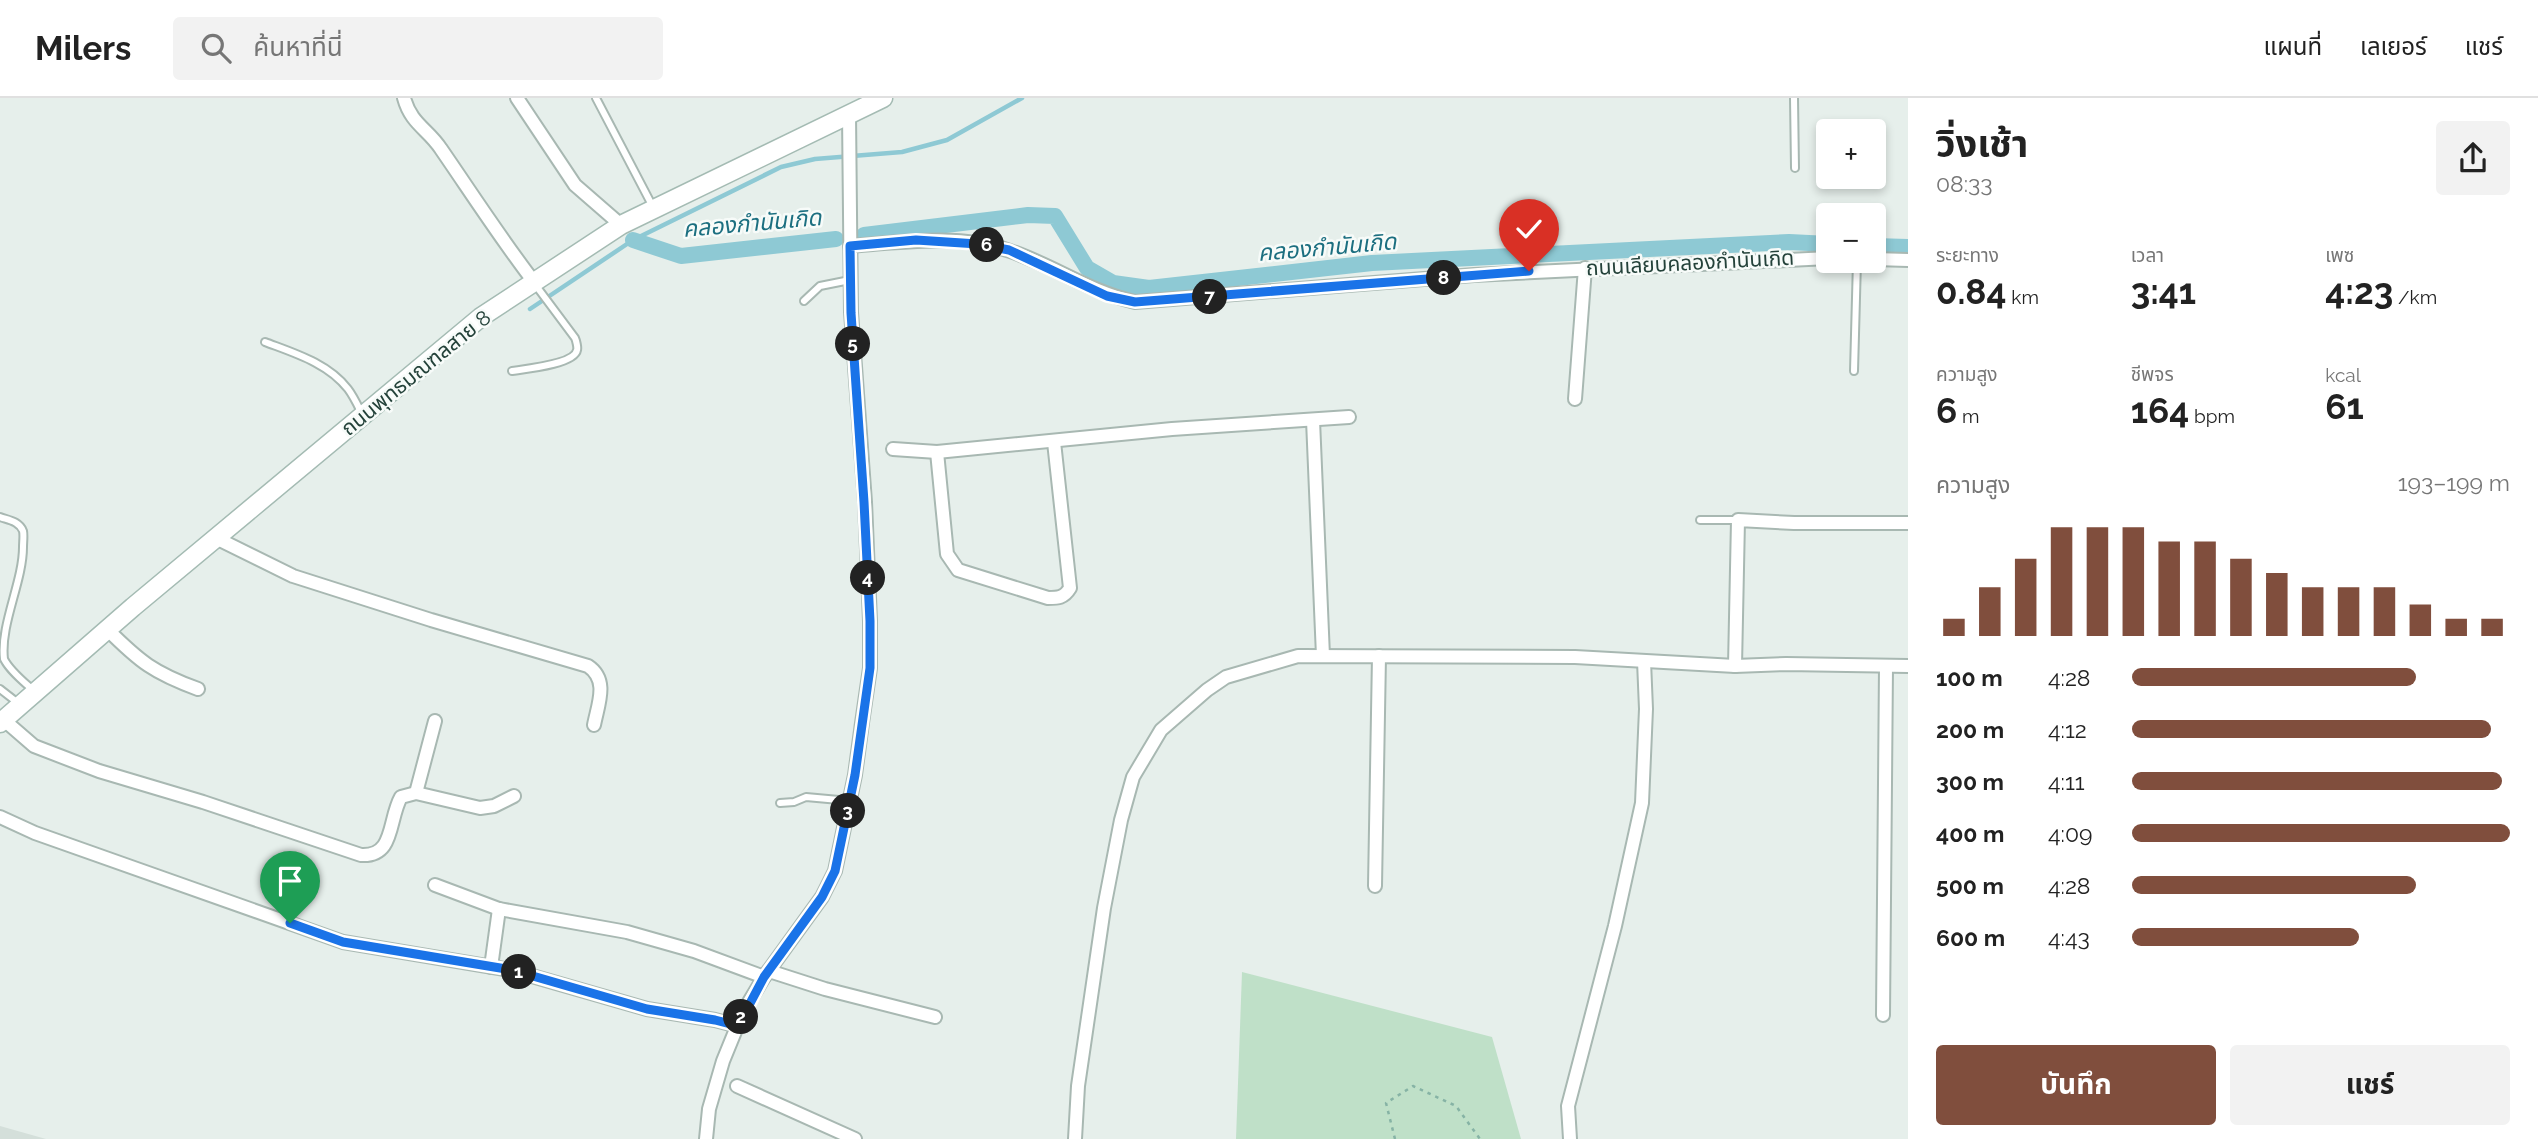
<!DOCTYPE html>
<html lang="th">
<meta charset="utf-8">
<style>
body{margin:0;font-family:Raleway,"Noto Sans Thai",sans-serif;background:#f2f2f2;color:#222;height:100vh;display:flex;flex-direction:column;font-size:26px;white-space:nowrap}
*{box-sizing:border-box;margin:0}
p{font-size:23px;color:#767676}
.icon{flex:none;width:38px;height:38px;fill:none;stroke:currentColor;stroke-width:2;stroke-linecap:round;stroke-linejoin:round}
.map{position:relative;flex:1;overflow:hidden}
.panel{display:flex;flex-direction:column;background:#fff;width:630px}
.panel>*{flex:none}
.buttons{position:absolute;left:1816px;top:21px;display:grid;gap:14px}
.buttons a{display:grid;place-items:center;width:70px;height:70px;border-radius:7px;background:#fff;box-shadow:0 4px 10px #0003;font-size:35px}
.pin{position:absolute;display:grid;place-items:center;width:60px;height:60px;color:#fff;margin:-72px -30px;border-radius:50% 50% 50% 0;rotate:-45deg;box-shadow:0 0 7px #0007}
.pin .icon{rotate:45deg}
.km{position:absolute;width:35px;height:35px;margin:-18px;border-radius:50%;background:#222;color:#fff;font-size:19px;line-height:35px;text-align:center}
.round{display:grid;place-items:center;flex:none;width:74px;height:74px;border-radius:7px;background:#f2f2f2}
.summary{display:flex;align-items:center;justify-content:space-between;height:119px;padding:0 28px}
h1{font-size:38px;font-weight:700;line-height:52px}
.stats{display:grid;grid-template-columns:repeat(3,1fr);gap:10px;height:119px;padding:7px 28px}
.stats div{display:grid;align-content:center}
.stats b{font-size:35px;font-weight:700}
.stats small{font-size:19px;font-weight:400}
.stats p{font-size:19px}
.chart{height:196px;padding:14px 28px}
.chart p{display:flex;justify-content:space-between}
.chart svg{width:100%;height:126px;margin-top:7px;stroke:#804e3d;stroke-width:6}
.primary-button{display:flex;gap:14px;margin-top:auto;padding:14px 28px}
.primary-button a{flex:1;height:80px;border-radius:7px;background:#804e3d;color:#fff;font-size:28px;font-weight:700;line-height:80px;text-align:center}
.primary-button a+a{background:#f2f2f2;color:#222}
ul{padding:0 28px;list-style:none;font-size:23px}
li{display:grid;grid-template-columns:112px 84px 1fr;align-items:center;height:52px}
li i{height:18px;border-radius:9px;background:#804e3d}
header{display:flex;align-items:center;gap:42px;box-sizing:border-box;height:98px;padding:0 35px;background:#fff;border-bottom:2px solid #e0e0e0}
header strong{font-size:33px}
nav{display:flex;gap:38px;margin-inline-start:auto;font-size:24px}
.search{width:490px;height:63px;background:#f2f2f2;display:flex;align-items:center;gap:18px;box-sizing:border-box;padding:0 24px;border-radius:7px;color:#767676;font-size:26px}
main{display:flex;flex:1;min-height:0}
.map>svg:first-child{display:block}
.built{fill:#d4dfda}
.green{fill:#bfe0c8}
.lines{fill:none;stroke-linecap:round;stroke-linejoin:round}
.stream{stroke:#8ec9d4;stroke-width:4.5}
.canal{stroke:#8ec9d4;stroke-width:16}
.lane-casing{stroke:#a8b8b2;stroke-width:10}
.street-casing{stroke:#a8b8b2;stroke-width:16}
.secondary-casing{stroke:#a4bbb3;stroke-width:21}
.path{stroke:#86b3a5;stroke-width:2.5;stroke-dasharray:3.5 5;stroke-linecap:butt}
.lane{stroke:#fff;stroke-width:6}
.street{stroke:#fff;stroke-width:12}
.secondary{stroke:#fff;stroke-width:18}
.route-casing{stroke:#fff;stroke-width:14}
.route{stroke:#1a73e8;stroke-width:9}
.labels{text-anchor:middle;stroke-width:5;stroke-linejoin:round;paint-order:stroke}
.street-label{font-size:21px;fill:#24423a;stroke:#f7fbf9}
.water-label{font-size:23px;font-style:italic;fill:#1c6f80;stroke:#f7fbf9}
</style>
<header>
<strong>Milers</strong>
<div class="search"><svg class="icon" aria-label="search" viewBox="0 0 24 24"><circle cx="10" cy="10" r="6"/><path d="M15 15l6 6"/></svg>ค้นหาที่นี่</div>
<nav><a>แผนที่</a><a>เลเยอร์</a><a>แชร์</a></nav>
</header>
<main>
<div class="map">
<svg width="1908" height="1041" viewBox="0 0 1908 1041">
<rect width="100%" height="100%" fill="#e6efeb"/>
<path class="built" d="M0,1028L46,1041H0Z"/>
<path class="green" d="M1242,874L1492,939L1521,1041H1236Z"/>
<g class="lines">
<path class="stream" d="M530,211L633,142L781,69L815,61L902,54L947,42L1022,0"/>
<g class="canal">
<path d="M864,137L1028,117L1055,118L1087,170L1113,185L1149,190L1372,165L1789,144L1829,146"/>
<path d="M633,142L681,158L836,141"/>
<path d="M1874,148L1908,149"/>
</g>
<defs>
<g id="lane">
<path d="M596,0L653,109"/>
<path d="M1794,0L1795,70"/>
<path d="M804,203L820,188L850,182"/>
<path d="M265,244C294,255 328,265 348,291C354,299 358,308 362,316"/>
<path d="M512,273C525,271 575,266 577,252C578,250 576,242 575,240L534,185"/>
<path d="M1854,273L1857,163"/>
<path d="M0,419C8,422 19,423 23,433C24,437 23,444 23,449C23,484 0,526 4,561C10,573 24,584 34,593"/>
<path d="M1700,422H1738"/>
<path d="M0,591L18,605"/>
<path d="M780,705L794,704L806,699L850,703"/>
</g>
<g id="street">
<path d="M404,0C411,26 428,31 441,51C472,96 501,141 534,184"/>
<path d="M517,0L575,87L621,127"/>
<path d="M850,148C902,144 960,136 1010,153C1055,168 1087,193 1135,204L1474,177L1829,160"/>
<path d="M1874,161L1908,162"/>
<path d="M1575,301L1585,170"/>
<path d="M1313,322L1323,558"/>
<path d="M893,351L937,354L1172,331L1349,319"/>
<path d="M937,354L947,456L958,472L1048,500C1058,500 1064,500 1070,490L1054,344"/>
<path d="M216,440L293,478L431,522L588,568C609,582 598,606 594,627"/>
<path d="M107,531C140,564 154,575 198,591"/>
<path d="M1735,568L1738,422L1794,425H1908"/>
<path d="M4,622L34,648L99,673L203,704L361,757C395,759 388,722 401,699L416,695L480,710L494,708L514,698"/>
<path d="M416,695L435,623"/>
<path d="M0,719L35,735L343,844L511,872L647,911L715,922L738,928"/>
<path d="M435,787L499,811L627,834L694,853L764,879"/>
<path d="M1375,788L1379,558"/>
<path d="M491,869L499,811"/>
<path d="M769,873L825,891L935,919"/>
<path d="M1883,917L1886,569"/>
<path d="M737,988L855,1041"/>
<path d="M706,1041L709,1011L723,963L743,914L764,879L822,799L835,773L855,677L862,625L870,570V523L865,404L851,214L849,16"/>
<path d="M1075,1041L1078,988L1104,810L1121,722L1133,679L1161,632L1207,592L1226,579L1298,558L1575,559L1735,568L1786,566L1908,568"/>
<path d="M1570,1041L1568,1008L1615,828L1642,705L1646,611L1644,563"/>
</g>
<path id="secondary" d="M0,625L133,509L481,219L621,127L883,0"/>
</defs>
<use href="#lane" class="lane-casing"/>
<use href="#street" class="street-casing"/>
<use href="#secondary" class="secondary-casing"/>
<path class="path" d="M1395,1041L1386,1005L1413,988L1456,1008L1480,1041"/>
<use href="#lane" class="lane"/>
<use href="#street" class="street"/>
<use href="#secondary" class="secondary"/>
</g>
<g class="lines">
<defs>
<path id="route" d="M290,825L343,844L512,872L647,911L715,922L738,928L764,879L822,799L835,773L855,677L870,570V523L864,404L851,215L850,148L916,142L978,146L1009,152L1107,198L1135,204L1529,173"/>
</defs>
<use href="#route" class="route-casing"/>
<use href="#route" class="route"/>
</g>
<g class="labels">
<g class="street-label">
<text transform="translate(1690 165) rotate(-3)" y="7">ถนนเลียบคลองกำนันเกิด</text>
<text transform="translate(416 275) rotate(-39)" y="7">ถนนพุทธมณฑลสาย 8</text>
</g>
<g class="water-label">
<text transform="translate(752 125) rotate(-5)" y="8">คลองกำนันเกิด</text>
<text transform="translate(1327 149) rotate(-5)" y="8">คลองกำนันเกิด</text>
</g>
</g>
</svg>
<div class="buttons">
<a>+</a>
<a>−</a>
</div>
<div class="pin" style="left:290px;top:825px;background:#1e9e55"><svg class="icon" aria-label="arrive" viewBox="0 0 24 24"><path d="M6 21V4h12l-3 4 3 4H6"/></svg></div>
<div class="pin" style="left:1529px;top:173px;background:#d93025"><svg class="icon" aria-label="check" viewBox="0 0 24 24"><path d="M5 12l5 5 9-10"/></svg></div>
<b class="km" style="left:519px;top:874px">1</b>
<b class="km" style="left:741px;top:919px">2</b>
<b class="km" style="left:848px;top:713px">3</b>
<b class="km" style="left:868px;top:480px">4</b>
<b class="km" style="left:853px;top:246px">5</b>
<b class="km" style="left:987px;top:147px">6</b>
<b class="km" style="left:1210px;top:199px">7</b>
<b class="km" style="left:1444px;top:180px">8</b>
</div>
<section class="panel">
<div class="summary"><div><h1>วิ่งเช้า</h1><p>08:33</p></div><a class="round"><svg class="icon" aria-label="share" viewBox="0 0 24 24"><path d="M12 15V3M7 8l5-5 5 5M5 13v7h14v-7"/></svg></a></div>
<div class="stats">
<div><p>ระยะทาง</p><b>0.84<small> km</small></b></div>
<div><p>เวลา</p><b>3:41</b></div>
<div><p>เพซ</p><b>4:23<small> /km</small></b></div>
</div>
<div class="stats">
<div><p>ความสูง</p><b>6<small> m</small></b></div>
<div><p>ชีพจร</p><b>164<small> bpm</small></b></div>
<div><p>kcal</p><b>61</b></div>
</div>
<div class="chart"><p><span>ความสูง</span>193–199 m</p>
<svg viewBox="0 0 160 44" preserveAspectRatio="none"><path d="M5 44V38M15 44V27M25 44V17M35 44V6M45 44V6M55 44V6M65 44V11M75 44V11M85 44V17M95 44V22M105 44V27M115 44V27M125 44V27M135 44V33M145 44V38M155 44V38"/></svg>
</div>
<ul>
<li><b>100 m</b>4:28<i style="width:75%"></i></li>
<li><b>200 m</b>4:12<i style="width:95%"></i></li>
<li><b>300 m</b>4:11<i style="width:98%"></i></li>
<li><b>400 m</b>4:09<i style="width:100%"></i></li>
<li><b>500 m</b>4:28<i style="width:75%"></i></li>
<li><b>600 m</b>4:43<i style="width:60%"></i></li>
</ul>
<div class="primary-button"><a>บันทึก</a><a>แชร์</a></div>
</section>
</main>
